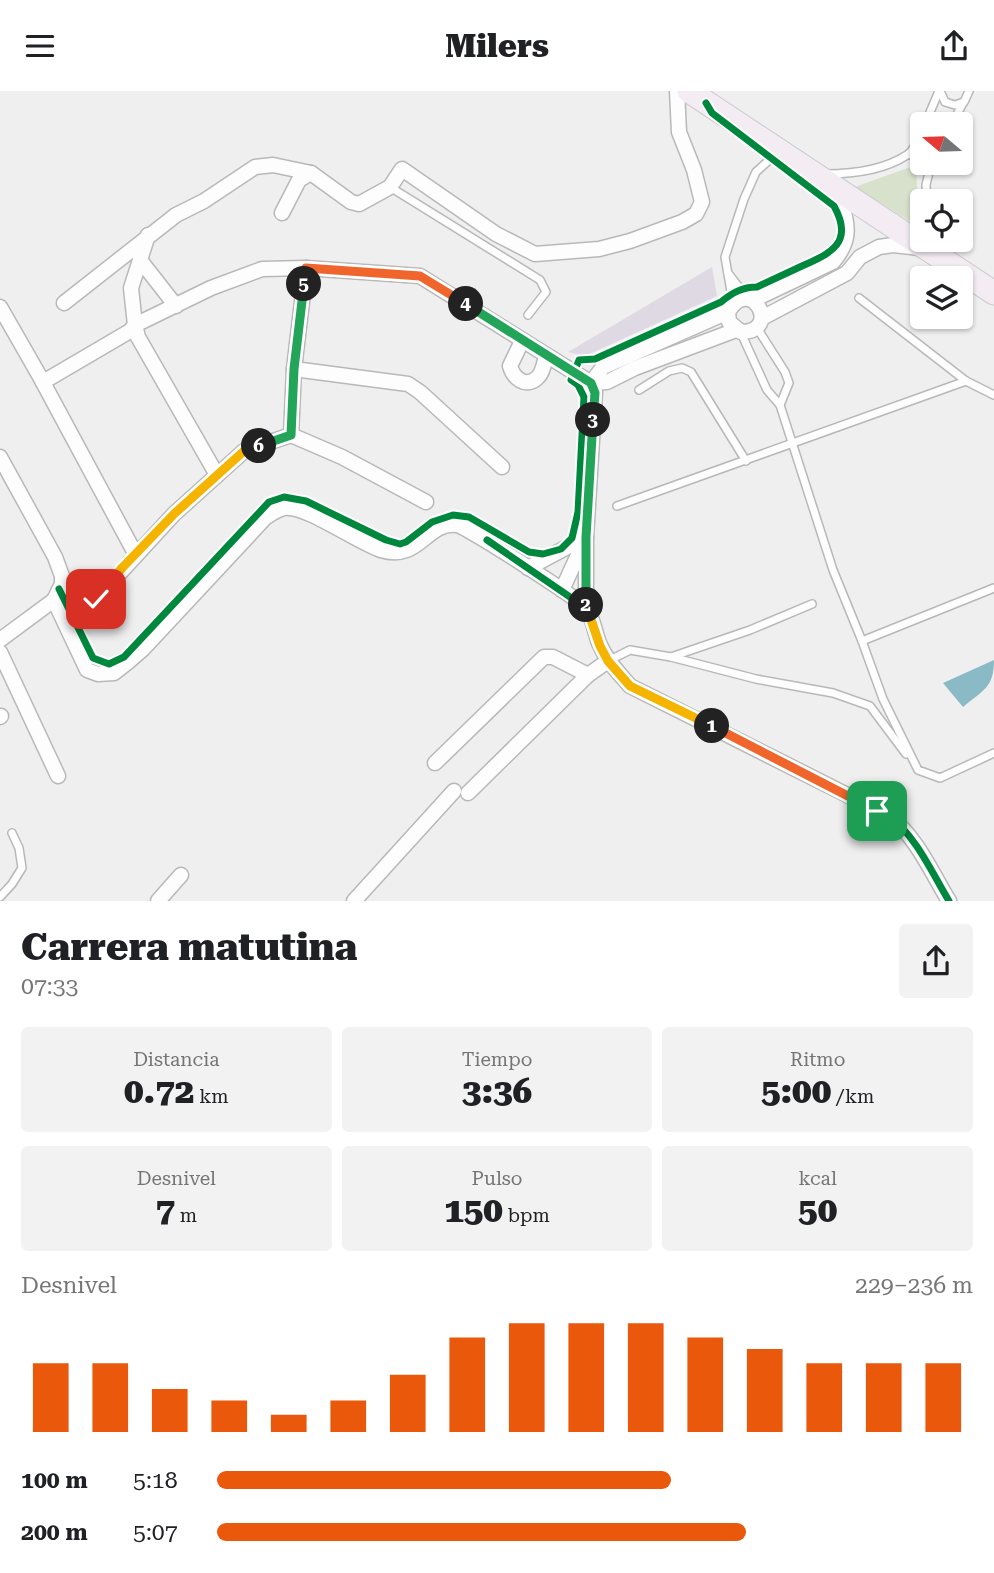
<!DOCTYPE html>
<html lang="es">
<meta charset="utf-8">
<style>
body{margin:0;font-family:"Roboto Serif",serif;background:#f2f2f2;color:#202124;height:100vh;display:flex;flex-direction:column;font-size:26px;white-space:nowrap}
*{box-sizing:border-box;margin:0}
p{font-size:23px;color:#757577}
.icon{flex:none;width:38px;height:38px;fill:none;stroke:currentColor;stroke-width:2;stroke-linecap:round;stroke-linejoin:round}
.map{position:relative;height:810px;overflow:hidden}
.panel{display:flex;flex-direction:column;background:#fff;flex:1}
.panel>*{flex:none}
.needle{width:46px;rotate:289deg}
.fabs{position:absolute;left:910px;top:21px;display:grid;gap:14px}
.fabs a{display:grid;place-items:center;width:63px;height:63px;border-radius:7px;background:#fff;box-shadow:0 2px 5px #0004;font-size:35px}
.pin{position:absolute;display:grid;place-items:center;width:60px;height:60px;color:#fff;margin:-30px;border-radius:14px;box-shadow:0 4px 10px #0006}
.km{position:absolute;width:35px;height:35px;margin:-18px;border-radius:50%;background:#222;color:#fff;font-size:19px;line-height:35px;text-align:center}
.round{display:grid;place-items:center;flex:none;width:74px;height:74px;border-radius:7px;background:#f2f2f2}
.overview{display:flex;align-items:center;justify-content:space-between;height:119px;padding:0 21px}
h1{font-size:38px;font-weight:800;line-height:52px}
.figures{display:grid;grid-template-columns:repeat(3,1fr);gap:10px;height:119px;padding:7px 21px}
.figures div{display:grid;align-content:center;border-radius:7px;background:#f2f2f2;text-align:center}
.figures b{font-size:35px;font-weight:800}
.figures small{font-size:19px;font-weight:400}
.figures p{font-size:19px}
.chart{height:196px;padding:14px 21px}
.chart p{display:flex;justify-content:space-between}
.chart svg{width:100%;height:126px;margin-top:7px;stroke:#ea580c;stroke-width:6}
ul{padding:0 21px;list-style:none;font-size:23px}
li{display:grid;grid-template-columns:112px 84px 1fr;align-items:center;height:52px}
li i{height:18px;border-radius:9px;background:#ea580c}
header{display:flex;justify-content:space-between;align-items:center;height:91px;padding:0 21px;background:#fff;font-size:32px;font-weight:800}
.map>svg:first-child{display:block}
.green{fill:#d8e1cc}
.water{fill:#8abac6}
.building{fill:#ded9e2}
.lines{fill:none;stroke-linecap:round;stroke-linejoin:round}
.service-casing{stroke:#b9b8b9;stroke-width:10}
.minor-casing{stroke:#b9b8b9;stroke-width:17}
.primary-casing{stroke:#cbcbcb;stroke-width:25}
.service{stroke:#fdfdfd;stroke-width:7}
.minor{stroke:#fdfdfd;stroke-width:14}
.primary{stroke:#f3ecf3;stroke-width:23}
.cycleway-casing{stroke:#fff;stroke-width:11}
.cycleway{stroke:#00873e;stroke-width:7}
.split-1-casing{stroke:#fff;stroke-width:14}
.split-2-casing{stroke:#fff;stroke-width:14}
.split-3-casing{stroke:#fff;stroke-width:14}
.split-4-casing{stroke:#fff;stroke-width:14}
.split-5-casing{stroke:#fff;stroke-width:14}
.split-6-casing{stroke:#fff;stroke-width:14}
.split-7-casing{stroke:#fff;stroke-width:14}
.split-8-casing{stroke:#fff;stroke-width:14}
.split-1{stroke:#f0652b;stroke-width:9}
.split-2{stroke:#f5b400;stroke-width:9}
.split-3{stroke:#22a559;stroke-width:9}
.split-4{stroke:#22a559;stroke-width:9}
.split-5{stroke:#f0652b;stroke-width:9}
.split-6{stroke:#22a559;stroke-width:9}
.split-7{stroke:#f5b400;stroke-width:9}
.split-8{stroke:#f5b400;stroke-width:9}
</style>
<header><svg class="icon" aria-label="menu" viewBox="0 0 24 24"><path d="M4 6h16M4 12h16M4 18h16"/></svg>Milers<svg class="icon" aria-label="share" viewBox="0 0 24 24"><path d="M12 15V3M7 8l5-5 5 5M5 13v7h14v-7"/></svg></header>
<div class="map">
<svg width="994" height="810" viewBox="0 0 994 810">
<rect width="100%" height="100%" fill="#efeff0"/>
<path class="green" d="M916,74L919,136L855,96Z"/>
<path class="water" d="M994,569C994,597 983,599 963,616L943,592Z"/>
<path class="building" d="M712,176L717,205L585,265L568,261Z"/>
<g class="lines">
<defs>
<g id="service">
<path d="M940,0L945,11L955,14L964,11L969,0"/>
<path d="M925,33L939,0"/>
<path d="M952,33L963,12"/>
<path d="M909,63L922,70"/>
<path d="M825,83C852,83 884,79 907,64C914,59 919,48 922,40"/>
<path d="M390,96L540,189L546,201L528,224"/>
<path d="M927,110L926,94L931,72"/>
<path d="M728,182L741,199L743,207"/>
<path d="M859,207L966,290L994,304"/>
<path d="M733,212L725,166L744,108L756,81L776,63"/>
<path d="M757,237L785,281L789,292L780,314"/>
<path d="M741,242L767,299L780,314L833,479L862,550L883,608L918,679L940,687L994,662"/>
<path d="M639,299L669,280L682,277L691,281L746,370"/>
<path d="M617,415L966,290"/>
<path d="M862,550L994,497"/>
<path d="M671,566L756,588L833,602L870,615L906,663"/>
<path d="M608,570L630,559L671,566L750,539L812,513"/>
<path d="M0,806L12,793L22,777L19,757L12,742"/>
</g>
<g id="minor">
<path d="M282,122L299,89L311,82L351,111L359,113L390,96L402,78L496,143L535,163L599,158L630,150L682,131L696,123L702,111L694,79L679,41L677,0"/>
<path d="M140,169L176,215"/>
<path d="M753,209L833,171C855,145 846,129 837,99"/>
<path d="M64,212L176,124L204,110L255,76L273,74L311,82"/>
<path d="M0,216L39,284L136,464"/>
<path d="M762,227L847,182L860,166L879,156L893,154L920,157"/>
<path d="M522,250L510,275C513,286 525,298 537,287C543,282 544,272 546,265"/>
<path d="M294,278L408,293L420,301L502,376"/>
<path d="M43,291L130,240L135,234L131,197L148,144"/>
<path d="M591,292L603,276L728,221C751,182 783,241 741,241L729,231L728,221"/>
<path d="M291,344L294,278L306,177"/>
<path d="M0,366L55,466L62,485V493L54,509L0,549"/>
<path d="M217,384L138,246L135,234L211,197L262,178L306,177L420,185L591,292L607,291L635,277L736,239"/>
<path d="M528,477L586,446"/>
<path d="M562,499L584,451"/>
<path d="M96,508L174,423L244,360L291,344L342,366L426,411"/>
<path d="M54,509L87,579L98,583L114,582L128,571L143,558L265,427C271,423 276,419 284,417C305,413 358,452 381,459C420,471 426,430 457,434C466,435 580,509 586,517C593,526 595,542 599,552C606,569 618,581 630,595L889,725C916,745 932,782 949,810"/>
<path d="M586,517V446L595,301L591,292"/>
<path d="M0,561L58,685"/>
<path d="M0,626L1,625"/>
<path d="M435,672L544,566H553L588,584L608,570"/>
<path d="M468,702L588,584"/>
<path d="M158,810L181,784"/>
<path d="M354,810L454,700"/>
</g>
<path id="primary" d="M689,0L994,202"/>
</defs>
<use href="#service" class="service-casing"/>
<use href="#minor" class="minor-casing"/>
<use href="#primary" class="primary-casing"/>
<use href="#service" class="service"/>
<use href="#minor" class="minor"/>
<use href="#primary" class="primary"/>
<defs>
<g id="cycleway">
<path d="M487,449L586,517L608,570L630,595L889,725C916,745 932,782 949,810"/>
<path d="M59,498L93,567L109,573L124,566L269,411L284,406L306,410L386,449L400,453L406,451L432,431L453,424L469,426L529,461L543,463L561,458L572,447L578,421L584,306L578,294L571,289L579,269L595,268L721,211C732,202 742,196 757,196C772,189 787,182 802,175C832,162 854,151 834,115L712,22L706,12"/>
</g>
</defs>
<use href="#cycleway" class="cycleway-casing"/>
<use href="#cycleway" class="cycleway"/>
</g>
<g class="lines">
<defs>
<path id="split-1" d="M712,635L877,720"/>
<path id="split-2" d="M586,514L600,555L608,570L630,595L712,635"/>
<path id="split-3" d="M586,514V446L593,329"/>
<path id="split-4" d="M466,213L591,292L595,302L593,329"/>
<path id="split-5" d="M304,193L306,177L420,185L466,213"/>
<path id="split-6" d="M259,355L291,344L294,278L304,193"/>
<path id="split-7" d="M122,477L174,423L244,360L259,355"/>
<path id="split-8" d="M96,508L122,477"/>
</defs>
<use href="#split-1" class="split-1-casing"/>
<use href="#split-2" class="split-2-casing"/>
<use href="#split-3" class="split-3-casing"/>
<use href="#split-4" class="split-4-casing"/>
<use href="#split-5" class="split-5-casing"/>
<use href="#split-6" class="split-6-casing"/>
<use href="#split-7" class="split-7-casing"/>
<use href="#split-8" class="split-8-casing"/>
<use href="#split-1" class="split-1"/>
<use href="#split-2" class="split-2"/>
<use href="#split-3" class="split-3"/>
<use href="#split-4" class="split-4"/>
<use href="#split-5" class="split-5"/>
<use href="#split-6" class="split-6"/>
<use href="#split-7" class="split-7"/>
<use href="#split-8" class="split-8"/>
</g>
</svg>
<div class="fabs">
<a><svg class="needle" viewBox="-14 -14 28 28"><path d="M0-13l5 13h-10z" fill="#e53935"/><path d="M0 13l5-13h-10z" fill="#757577"/></svg></a>
<a><svg class="icon" aria-label="locate" viewBox="0 0 24 24"><circle cx="12" cy="12" r="6"/><path d="M12 2v4M12 18v4M2 12h4M18 12h4"/></svg></a>
<a><svg class="icon" aria-label="layers" viewBox="0 0 24 24"><path d="M12 4l9 5-9 5-9-5zM3 14l9 5 9-5"/></svg></a>
</div>
<div class="pin" style="left:877px;top:720px;background:#1e9e55"><svg class="icon" aria-label="arrive" viewBox="0 0 24 24"><path d="M6 21V4h12l-3 4 3 4H6"/></svg></div>
<div class="pin" style="left:96px;top:508px;background:#d93025"><svg class="icon" aria-label="check" viewBox="0 0 24 24"><path d="M5 12l5 5 9-10"/></svg></div>
<b class="km" style="left:712px;top:635px">1</b>
<b class="km" style="left:586px;top:514px">2</b>
<b class="km" style="left:593px;top:329px">3</b>
<b class="km" style="left:466px;top:213px">4</b>
<b class="km" style="left:304px;top:193px">5</b>
<b class="km" style="left:259px;top:355px">6</b>
</div>
<section class="panel">
<div class="overview"><div><h1>Carrera matutina</h1><p>07:33</p></div><a class="round"><svg class="icon" aria-label="share" viewBox="0 0 24 24"><path d="M12 15V3M7 8l5-5 5 5M5 13v7h14v-7"/></svg></a></div>
<div class="figures">
<div><p>Distancia</p><b>0.72<small> km</small></b></div>
<div><p>Tiempo</p><b>3:36</b></div>
<div><p>Ritmo</p><b>5:00<small> /km</small></b></div>
</div>
<div class="figures">
<div><p>Desnivel</p><b>7<small> m</small></b></div>
<div><p>Pulso</p><b>150<small> bpm</small></b></div>
<div><p>kcal</p><b>50</b></div>
</div>
<div class="chart"><p><span>Desnivel</span>229–236 m</p>
<svg viewBox="0 0 160 44" preserveAspectRatio="none"><path d="M5 44V20M15 44V20M25 44V29M35 44V33M45 44V38M55 44V33M65 44V24M75 44V11M85 44V6M95 44V6M105 44V6M115 44V11M125 44V15M135 44V20M145 44V20M155 44V20"/></svg>
</div>
<ul>
<li><b>100 m</b>5:18<i style="width:60%"></i></li>
<li><b>200 m</b>5:07<i style="width:70%"></i></li>
</ul>
</section>
